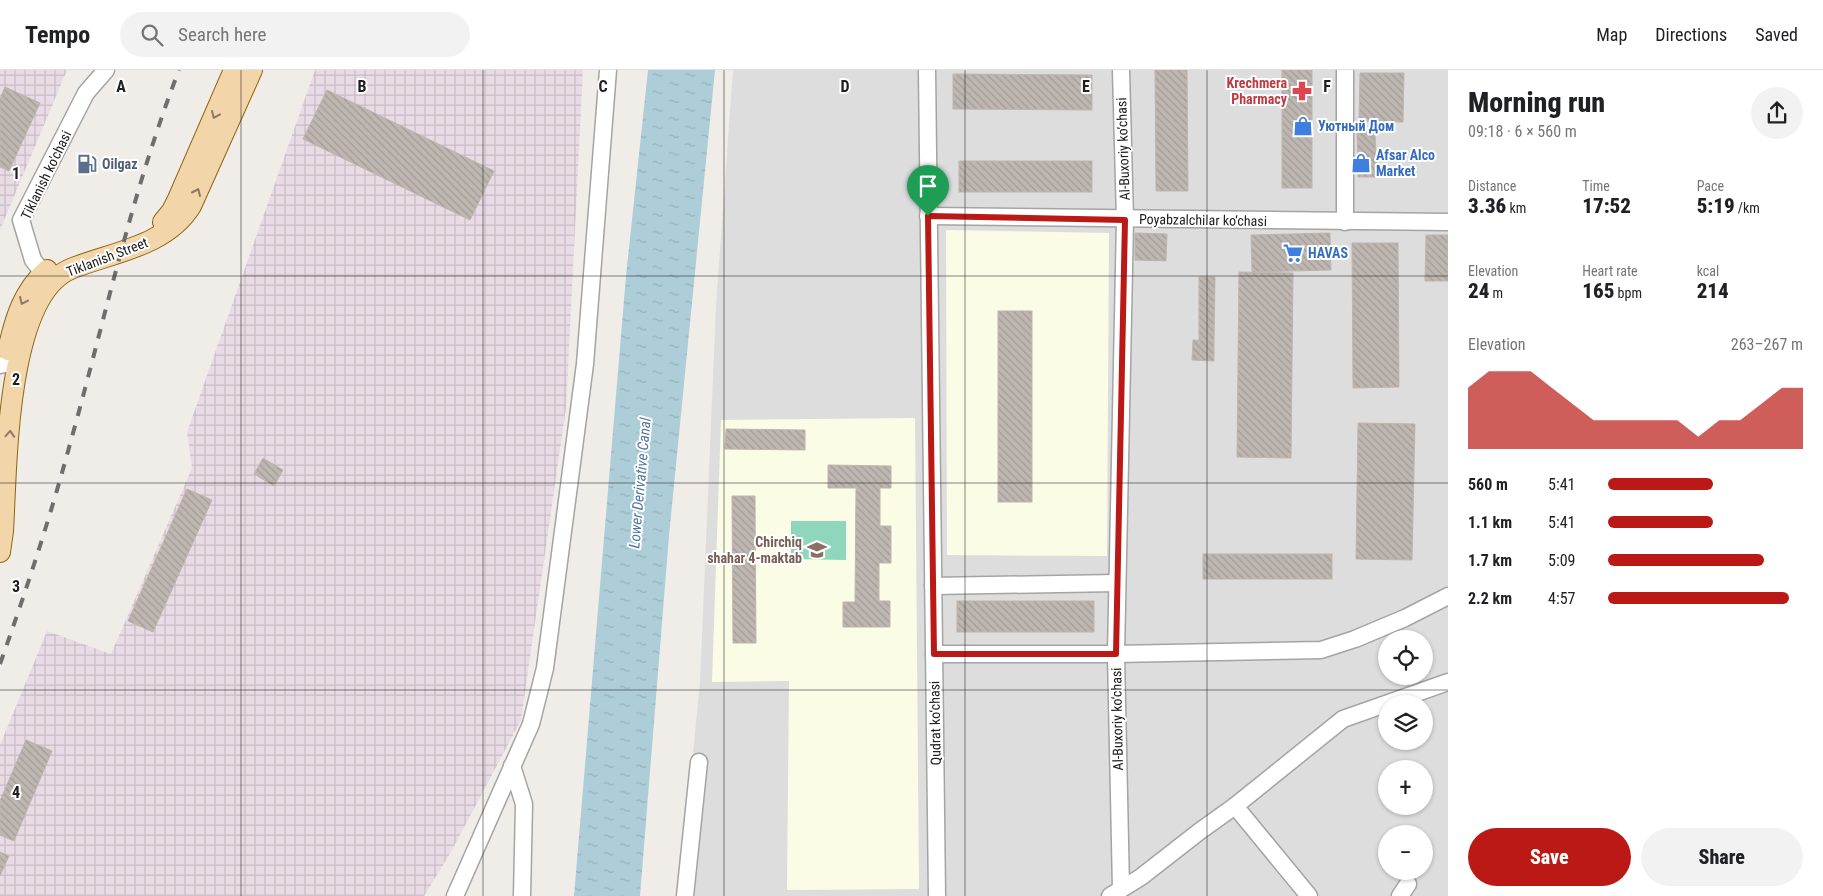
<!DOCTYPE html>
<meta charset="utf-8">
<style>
body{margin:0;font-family:"Roboto Condensed",sans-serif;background:#f2f2f2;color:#202124;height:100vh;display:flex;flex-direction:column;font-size:19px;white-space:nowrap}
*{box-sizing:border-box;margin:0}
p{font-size:16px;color:#757577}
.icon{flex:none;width:28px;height:28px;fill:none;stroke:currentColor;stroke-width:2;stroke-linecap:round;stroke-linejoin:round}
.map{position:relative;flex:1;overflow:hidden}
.drawer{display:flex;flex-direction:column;background:#fff;width:375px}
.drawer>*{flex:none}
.fabs{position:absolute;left:1378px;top:560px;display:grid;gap:10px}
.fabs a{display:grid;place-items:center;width:55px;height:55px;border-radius:50%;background:#fff;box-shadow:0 1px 4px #0004;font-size:25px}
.pin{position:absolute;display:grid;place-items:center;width:42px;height:42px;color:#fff;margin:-51px -21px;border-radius:50% 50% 50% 0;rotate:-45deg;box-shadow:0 0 5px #0007}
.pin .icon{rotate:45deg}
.round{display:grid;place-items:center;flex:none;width:52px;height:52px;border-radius:26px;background:#f2f2f2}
.summary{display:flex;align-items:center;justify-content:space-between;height:85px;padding:0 20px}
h1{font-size:28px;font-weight:800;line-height:38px}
.stats{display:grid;grid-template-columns:repeat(3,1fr);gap:8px;height:85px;padding:5px 20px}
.stats div{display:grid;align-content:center}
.stats b{font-size:21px;font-weight:800}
.stats small{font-size:14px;font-weight:400}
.stats p{font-size:14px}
.chart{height:140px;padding:10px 20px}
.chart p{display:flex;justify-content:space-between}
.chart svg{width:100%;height:90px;margin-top:5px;fill:#bb1915;opacity:.7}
.primary-button{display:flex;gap:10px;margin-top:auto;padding:10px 20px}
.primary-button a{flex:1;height:58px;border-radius:30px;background:#bb1915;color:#fff;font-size:20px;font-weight:800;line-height:58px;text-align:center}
.primary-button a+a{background:#f2f2f2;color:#202124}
ul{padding:0 20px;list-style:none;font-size:16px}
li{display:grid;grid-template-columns:80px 60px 1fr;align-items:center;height:38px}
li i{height:12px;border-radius:6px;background:#bb1915}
header{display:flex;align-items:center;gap:30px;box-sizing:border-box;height:70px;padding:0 25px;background:#fff;border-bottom:1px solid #e0e0e0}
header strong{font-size:24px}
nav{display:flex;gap:28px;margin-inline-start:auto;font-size:18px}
.search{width:350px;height:45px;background:#f2f2f2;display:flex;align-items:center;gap:12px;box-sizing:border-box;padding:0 18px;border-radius:28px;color:#757577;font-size:19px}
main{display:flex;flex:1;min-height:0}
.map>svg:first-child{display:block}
.residential{fill:#dedddd;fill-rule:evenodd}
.industrial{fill:url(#industrial-grid)}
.education{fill:#fbfce5}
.pitch{fill:#8ed6bc}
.water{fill:url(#water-ripples)}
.building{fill:url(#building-back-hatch);stroke:#c0b5ac}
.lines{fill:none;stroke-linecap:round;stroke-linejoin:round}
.minor-casing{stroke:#a4a4a4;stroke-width:19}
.major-casing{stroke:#8d6610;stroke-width:22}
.minor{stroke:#fff;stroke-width:16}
.major{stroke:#f3d5aa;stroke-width:20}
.rail{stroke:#6e6e6e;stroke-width:4;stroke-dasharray:10 10;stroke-linecap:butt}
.oneway{stroke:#8a7a65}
.route-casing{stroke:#fff;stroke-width:10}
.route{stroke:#bb1915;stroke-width:6}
.grid{fill:none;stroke:#202020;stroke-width:1;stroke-opacity:0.55}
.labels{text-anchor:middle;stroke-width:4;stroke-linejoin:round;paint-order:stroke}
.health-label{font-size:14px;font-weight:bold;fill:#be3a42;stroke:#fff;text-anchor:end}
.shop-label{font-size:14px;font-weight:bold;fill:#366cbe;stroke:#fff;text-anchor:start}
.street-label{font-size:14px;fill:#202020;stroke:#fff}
.service-label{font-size:14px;font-weight:bold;fill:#4e5e75;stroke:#fff;text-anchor:start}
.education-label{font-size:14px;font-weight:bold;fill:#785e54;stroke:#fff;text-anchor:end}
.water-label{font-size:15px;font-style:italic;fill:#5377a0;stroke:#fff}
.grid-label{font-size:16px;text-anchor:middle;font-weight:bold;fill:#202020;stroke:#fff;stroke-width:4;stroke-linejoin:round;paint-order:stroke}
</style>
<header>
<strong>Tempo</strong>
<div class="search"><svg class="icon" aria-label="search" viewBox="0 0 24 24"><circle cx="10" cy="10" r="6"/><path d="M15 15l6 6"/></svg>Search here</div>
<nav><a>Map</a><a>Directions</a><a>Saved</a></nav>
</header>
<main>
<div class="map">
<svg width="1448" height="826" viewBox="0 0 1448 826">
<defs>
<pattern id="industrial-grid" width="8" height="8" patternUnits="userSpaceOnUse" patternTransform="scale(1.25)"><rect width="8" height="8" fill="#e8dbe5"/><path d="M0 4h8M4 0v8" fill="none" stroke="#c7bcc4"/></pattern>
<pattern id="water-ripples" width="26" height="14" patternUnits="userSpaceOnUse" patternTransform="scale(1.25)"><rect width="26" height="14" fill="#adced9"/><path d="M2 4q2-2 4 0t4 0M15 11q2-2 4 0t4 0" fill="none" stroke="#95b1ba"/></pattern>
<pattern id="building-back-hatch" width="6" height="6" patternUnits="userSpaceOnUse" patternTransform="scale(1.25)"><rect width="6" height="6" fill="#bdb6b1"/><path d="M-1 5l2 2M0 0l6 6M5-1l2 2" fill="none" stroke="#a29c98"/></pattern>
</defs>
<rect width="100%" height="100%" fill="#f0ede8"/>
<path class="residential" d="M733,0H1448V826H679L700,612L716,236ZM1386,569H1424V606H1386ZM1386,634H1424V671H1386ZM1386,699H1424V736H1386ZM1386,764H1424V801H1386Z"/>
<g class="industrial">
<path d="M0,0H67L0,160Z"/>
<path d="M315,0H583L566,338L521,650L451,782L424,826H0V675L47,561L111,584L192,398L187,362Z"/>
</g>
<g class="education">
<path d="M946,160L1109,163L1107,486L947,485Z"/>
<path d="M915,348L919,819L787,820L789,611L712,612L721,350Z"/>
</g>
<path class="pitch" d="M791,451H846V490L791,489Z"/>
<path class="water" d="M648,0H715L669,466L640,826H574L626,206Z"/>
<g class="building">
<path d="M1155,0H1187L1188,121H1156Z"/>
<rect x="1282" y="0" width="30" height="118"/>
<path d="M1360,3H1404L1403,52L1359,51Z"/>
<path d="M953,4L1092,5V40L953,39Z"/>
<path d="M5,17L40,33L9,101L0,97V29Z"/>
<path d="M327,20L494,101L470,150L303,69Z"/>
<path d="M1357,62H1375L1377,107H1358Z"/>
<rect x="959" y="91" width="133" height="31"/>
<path d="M1135,163L1167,164L1166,191L1135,190Z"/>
<path d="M1330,163L1331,200L1252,202L1251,165Z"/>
<path d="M1426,165H1448V211H1425Z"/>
<path d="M1352,173H1398L1399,317L1353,318Z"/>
<path d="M1239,202L1293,203L1291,388L1237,387Z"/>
<path d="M1199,207H1215L1214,271L1199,270Z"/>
<rect x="998" y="241" width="34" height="191"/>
<path d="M1193,270L1214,271V291L1192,290Z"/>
<path d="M1358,353L1415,354L1412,490L1356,489Z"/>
<path d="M726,359L805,360V380L725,379Z"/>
<path d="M263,388L283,400L274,416L254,404Z"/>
<path d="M828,395L891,396V418H880V456H891V493H879V531H890V557H843V532H855L856,418H828Z"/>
<path d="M187,419L212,430L153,562L128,551Z"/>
<path d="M732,426H755L756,573H733Z"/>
<rect x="1203" y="484" width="129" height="25"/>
<rect x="957" y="531" width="137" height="31"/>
<path d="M26,670L52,681L14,771L0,765V731Z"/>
<path d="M0,782L9,786L0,806Z"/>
</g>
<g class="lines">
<defs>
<g id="minor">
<path d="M927,0L937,826"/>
<path d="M1345,0V152"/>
<path d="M928,146L1448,152"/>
<path d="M51,213L33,190L21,150L86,23L106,0"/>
<path d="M0,295L5,294L18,296"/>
<path d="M933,516L1117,513"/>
<path d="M934,584H1116L1321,580L1355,569L1405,548L1448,526"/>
<path d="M512,696L524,734L522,826"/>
<path d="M1235,736L1309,826"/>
<path d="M1121,819L1116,584L1125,150L1121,0"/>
<path d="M455,826L531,654L545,598L585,294L608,0"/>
<path d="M685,826L699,692"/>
<path d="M1110,826L1141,807L1200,761L1235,736L1343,649L1448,612"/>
<path d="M1400,826L1408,814"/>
</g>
<g id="major">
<path d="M163,152L172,141L178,129L234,0"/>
<path d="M8,280C15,249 23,221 47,200"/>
<path d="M0,482L3,461C7,399 5,223 73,198C114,182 166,176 191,136L252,0"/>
</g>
</defs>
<use href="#minor" class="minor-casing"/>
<use href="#major" class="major-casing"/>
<use href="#minor" class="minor"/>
<use href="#major" class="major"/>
<path class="rail" d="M0,594C26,521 50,448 70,374C105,249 132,121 179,0"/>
</g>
<defs><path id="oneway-chevron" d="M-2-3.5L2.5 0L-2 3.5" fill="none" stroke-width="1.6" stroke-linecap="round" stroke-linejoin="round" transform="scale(1.25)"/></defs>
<g class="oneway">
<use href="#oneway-chevron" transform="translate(215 45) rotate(113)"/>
<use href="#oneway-chevron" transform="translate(197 122) rotate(-66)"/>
<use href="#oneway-chevron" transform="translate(23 231) rotate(115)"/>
<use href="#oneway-chevron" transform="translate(10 364) rotate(-86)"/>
</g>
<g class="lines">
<defs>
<path id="route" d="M928,146L1125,150L1116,584H934Z"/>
</defs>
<use href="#route" class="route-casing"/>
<use href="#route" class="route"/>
</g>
<path class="grid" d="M241,0V826M483,0V826M724,0V826M965,0V826M1207,0V826M0,206H1448M0,413H1448M0,620H1448"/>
<defs>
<symbol id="pharmacy-bare" viewBox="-9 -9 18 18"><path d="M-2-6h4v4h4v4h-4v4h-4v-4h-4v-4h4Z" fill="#e0444e" stroke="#fff" stroke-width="2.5" paint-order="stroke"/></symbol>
<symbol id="shop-bare" viewBox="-9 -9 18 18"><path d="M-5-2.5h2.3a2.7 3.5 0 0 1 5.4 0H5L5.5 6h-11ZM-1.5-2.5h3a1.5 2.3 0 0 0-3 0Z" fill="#3f7fe0" stroke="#fff" stroke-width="2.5" paint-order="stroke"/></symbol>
<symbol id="fuel-bare" viewBox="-9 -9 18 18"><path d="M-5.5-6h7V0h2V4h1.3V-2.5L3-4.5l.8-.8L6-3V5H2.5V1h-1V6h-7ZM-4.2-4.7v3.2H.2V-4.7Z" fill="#5c6f8a" stroke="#fff" stroke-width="2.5" paint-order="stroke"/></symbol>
<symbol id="supermarket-bare" viewBox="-9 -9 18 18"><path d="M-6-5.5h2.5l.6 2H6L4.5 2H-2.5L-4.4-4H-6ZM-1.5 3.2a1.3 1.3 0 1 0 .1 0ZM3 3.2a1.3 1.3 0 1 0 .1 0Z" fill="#3f7fe0" stroke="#fff" stroke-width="2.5" paint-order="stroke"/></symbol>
<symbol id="school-bare" viewBox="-9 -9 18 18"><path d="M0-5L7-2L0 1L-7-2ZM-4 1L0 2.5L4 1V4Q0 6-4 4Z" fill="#8d6e63" stroke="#fff" stroke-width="2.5" paint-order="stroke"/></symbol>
</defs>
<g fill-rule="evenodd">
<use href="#pharmacy-bare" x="1288" y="7" width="28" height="28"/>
<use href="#shop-bare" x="1289" y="42" width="28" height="28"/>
<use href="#shop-bare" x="1347" y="79" width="28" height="28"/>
<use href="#fuel-bare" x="73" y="80" width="28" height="28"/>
<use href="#supermarket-bare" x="1279" y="169" width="28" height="28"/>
<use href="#school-bare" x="803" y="466" width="28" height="28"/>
</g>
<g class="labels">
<g class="health-label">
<text x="1287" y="18">Krechmera<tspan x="1287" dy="16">Pharmacy</tspan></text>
</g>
<g class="shop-label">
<text x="1318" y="61">Уютный Дом</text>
<text x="1376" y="90">Afsar Alco<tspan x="1376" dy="16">Market</tspan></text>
<text x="1308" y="188">HAVAS</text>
</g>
<g class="street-label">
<text transform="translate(1123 79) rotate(-92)" y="5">Al-Buxoriy ko‘chasi</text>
<text transform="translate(46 105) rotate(-64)" y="5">Tiklanish ko'chasi</text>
<text transform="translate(1203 150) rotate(1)" y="5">Poyabzalchilar ko‘chasi</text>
<text transform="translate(107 187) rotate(-21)" y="5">Tiklanish Street</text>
<text transform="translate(1117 649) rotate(-91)" y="5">Al-Buxoriy ko‘chasi</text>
<text transform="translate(935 653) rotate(-91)" y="5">Qudrat ko‘chasi</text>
</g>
<g class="service-label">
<text x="102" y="99">Oilgaz</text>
</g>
<g class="education-label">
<text x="802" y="477">Chirchiq<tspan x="802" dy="16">shahar 4-maktab</tspan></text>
</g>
<g class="water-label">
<text transform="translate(640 413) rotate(-85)" y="5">Lower Derivative Canal</text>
</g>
</g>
<g class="grid-label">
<text x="121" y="22">A</text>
<text x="362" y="22">B</text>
<text x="603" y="22">C</text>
<text x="845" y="22">D</text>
<text x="1086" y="22">E</text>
<text x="1327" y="22">F</text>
<text x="16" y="109">1</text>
<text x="16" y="315">2</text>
<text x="16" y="522">3</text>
<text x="16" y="728">4</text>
</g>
</svg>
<div class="fabs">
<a><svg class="icon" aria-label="locate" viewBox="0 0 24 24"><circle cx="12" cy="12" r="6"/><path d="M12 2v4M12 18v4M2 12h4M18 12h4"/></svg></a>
<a><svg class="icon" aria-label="layers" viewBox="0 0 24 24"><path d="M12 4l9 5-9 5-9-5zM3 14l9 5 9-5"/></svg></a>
<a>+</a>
<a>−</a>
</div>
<div class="pin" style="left:928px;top:146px;background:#1e9e55"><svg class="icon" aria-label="arrive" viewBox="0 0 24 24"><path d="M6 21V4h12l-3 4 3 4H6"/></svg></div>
</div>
<section class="drawer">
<div class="summary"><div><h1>Morning run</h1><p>09:18 · 6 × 560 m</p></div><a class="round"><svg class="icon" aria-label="share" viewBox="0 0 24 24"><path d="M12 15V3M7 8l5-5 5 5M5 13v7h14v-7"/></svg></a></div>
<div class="stats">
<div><p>Distance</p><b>3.36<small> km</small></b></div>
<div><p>Time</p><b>17:52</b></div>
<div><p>Pace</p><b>5:19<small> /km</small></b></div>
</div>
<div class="stats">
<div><p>Elevation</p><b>24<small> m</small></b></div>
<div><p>Heart rate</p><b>165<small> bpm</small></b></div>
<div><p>kcal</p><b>214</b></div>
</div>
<div class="chart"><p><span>Elevation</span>263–267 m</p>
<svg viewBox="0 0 160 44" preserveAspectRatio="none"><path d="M0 44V14L10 6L20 6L30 6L40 14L50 22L60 30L70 30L80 30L90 30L100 30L110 38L120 30L130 30L140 22L150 14L160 14V44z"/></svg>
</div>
<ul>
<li><b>560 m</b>5:41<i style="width:54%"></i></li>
<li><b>1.1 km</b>5:41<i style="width:54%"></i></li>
<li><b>1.7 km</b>5:09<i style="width:80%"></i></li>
<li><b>2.2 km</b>4:57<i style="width:93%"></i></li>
</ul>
<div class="primary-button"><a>Save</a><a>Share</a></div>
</section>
</main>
